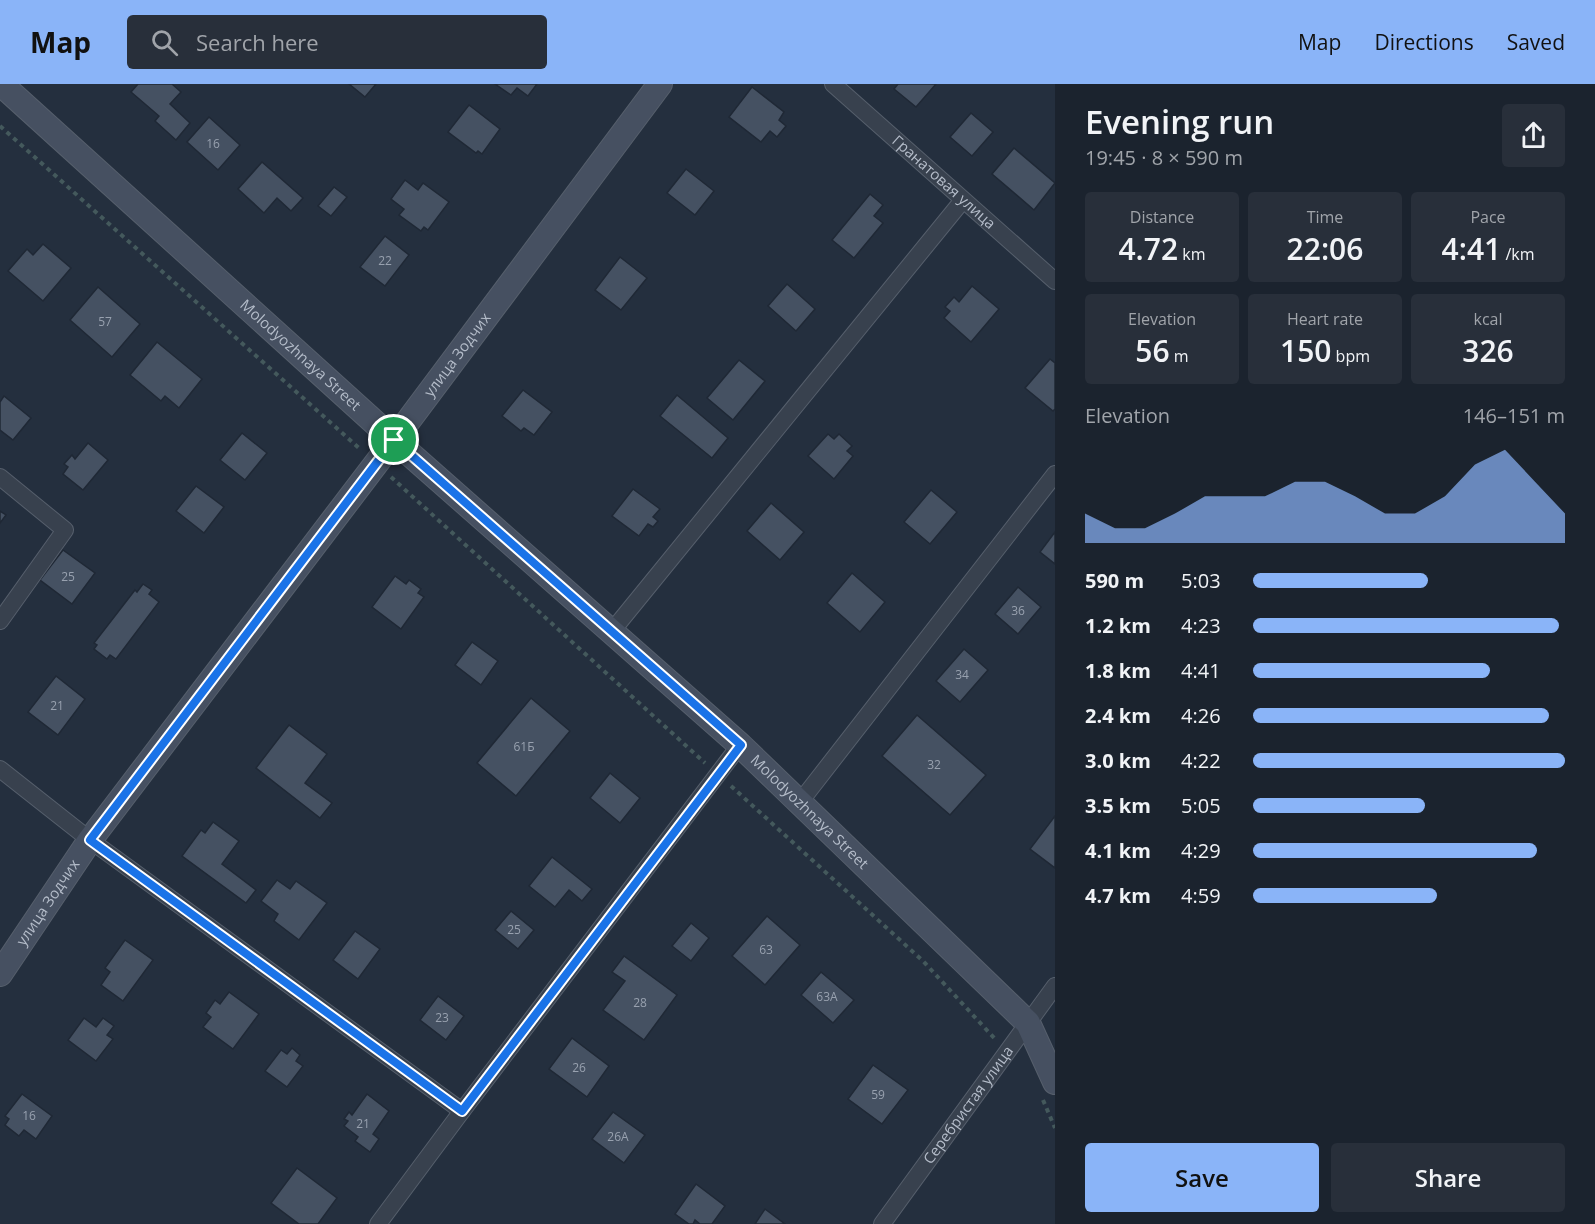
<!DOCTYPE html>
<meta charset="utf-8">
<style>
body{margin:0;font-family:"Open Sans",sans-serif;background:#282f3a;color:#f1f3f6;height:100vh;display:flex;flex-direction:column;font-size:22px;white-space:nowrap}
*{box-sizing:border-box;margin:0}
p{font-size:20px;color:#a0a4aa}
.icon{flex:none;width:33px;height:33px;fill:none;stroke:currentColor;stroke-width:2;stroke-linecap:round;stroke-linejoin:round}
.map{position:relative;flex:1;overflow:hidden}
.sheet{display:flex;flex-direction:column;background:#1b232e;width:540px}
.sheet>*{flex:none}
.pin{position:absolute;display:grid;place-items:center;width:51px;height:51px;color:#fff;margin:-26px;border:3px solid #fff;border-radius:50%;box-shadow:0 2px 6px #0007}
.round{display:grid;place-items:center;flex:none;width:63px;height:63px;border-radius:6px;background:#282f3a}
.head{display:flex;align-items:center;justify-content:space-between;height:102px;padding:0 30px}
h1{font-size:33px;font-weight:600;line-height:45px}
.stats{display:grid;grid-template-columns:repeat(3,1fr);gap:9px;height:102px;padding:6px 30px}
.stats div{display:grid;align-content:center;border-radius:6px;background:#282f3a;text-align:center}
.stats b{font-size:30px;font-weight:600}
.stats small{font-size:16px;font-weight:400}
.stats p{font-size:16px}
.chart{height:168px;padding:12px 30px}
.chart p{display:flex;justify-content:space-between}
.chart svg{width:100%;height:108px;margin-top:6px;fill:#8ab4f8;opacity:.7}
.button{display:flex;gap:12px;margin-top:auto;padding:12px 30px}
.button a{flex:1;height:69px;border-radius:6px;background:#8ab4f8;color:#111;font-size:24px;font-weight:600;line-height:69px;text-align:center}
.button a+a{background:#282f3a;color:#f1f3f6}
ul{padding:0 30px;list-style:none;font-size:20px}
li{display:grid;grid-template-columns:96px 72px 1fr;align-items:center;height:45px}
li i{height:15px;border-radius:8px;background:#8ab4f8}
header{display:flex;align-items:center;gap:36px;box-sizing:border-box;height:84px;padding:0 30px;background:#8ab4f8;color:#111}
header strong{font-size:28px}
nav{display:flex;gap:33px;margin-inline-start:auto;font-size:21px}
.search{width:420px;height:54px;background:#282f3a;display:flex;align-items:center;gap:15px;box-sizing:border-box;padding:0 21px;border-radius:6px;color:#a0a4aa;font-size:22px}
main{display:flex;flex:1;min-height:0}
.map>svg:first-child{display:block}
.building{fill:#455162;stroke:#1f2835;stroke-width:1.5}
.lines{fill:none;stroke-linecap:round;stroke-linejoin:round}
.street-casing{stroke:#565f6c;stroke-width:18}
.secondary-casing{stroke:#565f6c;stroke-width:26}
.path{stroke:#44595c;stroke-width:4;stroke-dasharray:4.5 4.5;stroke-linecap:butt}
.street{stroke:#38414e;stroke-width:16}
.secondary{stroke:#465061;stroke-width:24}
.route-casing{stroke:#fff;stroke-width:12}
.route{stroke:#1a73e8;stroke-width:8}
.labels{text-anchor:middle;stroke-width:4.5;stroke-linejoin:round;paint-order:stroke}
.number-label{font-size:12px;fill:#98a1af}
.street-label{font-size:15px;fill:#b4bcc9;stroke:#1d2633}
</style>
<header>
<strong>Map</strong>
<div class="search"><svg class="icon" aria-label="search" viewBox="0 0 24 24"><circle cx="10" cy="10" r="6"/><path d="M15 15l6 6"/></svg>Search here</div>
<nav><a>Map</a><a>Directions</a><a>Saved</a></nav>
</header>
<main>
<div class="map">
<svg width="1055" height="1140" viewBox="0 0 1055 1140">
<rect width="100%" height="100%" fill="#242f3e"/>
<g class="building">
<path d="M138,0H172L181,8L170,20L190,39L176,56L155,37L159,32L131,8Z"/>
<path d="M349,0H376L365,13Z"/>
<path d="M495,0H537L528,12L517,4L511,11Z"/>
<path d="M898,0H936L916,23L894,5Z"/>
<path d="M752,3L784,28L779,36L786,42L777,53L770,47L761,58L729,33Z"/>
<path d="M469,21L500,45L482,70L478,67L476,69L448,48Z"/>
<path d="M971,29L993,48L972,72L950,53Z"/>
<path d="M209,33L240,61L218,86L187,58Z"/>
<path d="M1014,64L1055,99L1034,126L992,90Z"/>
<path d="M262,78L303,114L291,127L277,114L264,129L238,105Z"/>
<path d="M686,85L714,107L695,131L667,109Z"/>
<path d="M405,96L418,106L423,99L449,118L428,146L424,143L421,147L399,131L404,125L391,115Z"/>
<path d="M334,103L347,113L331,132L318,122Z"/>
<path d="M870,110L883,121L874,132L883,139L854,174L832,156Z"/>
<path d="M385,152L409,171L385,202L360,183Z"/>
<path d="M43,160L71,184L43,217L8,187L27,165L33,171Z"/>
<path d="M620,173L647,194L621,226L595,206Z"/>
<path d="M787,200L815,225L796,247L768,222Z"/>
<path d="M972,202L999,225L971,258L944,234L950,227L945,223L954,213L959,218Z"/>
<path d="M98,203L140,240L112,273L70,236Z"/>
<path d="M157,258L202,295L179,324L165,312L161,317L130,291Z"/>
<path d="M1050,275L1055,279V325L1053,327L1025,304Z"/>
<path d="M739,276L765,297L733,336L707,314Z"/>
<path d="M523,306L552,328L534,351L524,344L521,347L502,332Z"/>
<path d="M677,311L728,354L712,374L660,332Z"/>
<path d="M4,312L31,334L13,356L0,346V318Z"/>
<path d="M242,349L267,369L245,396L220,376Z"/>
<path d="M828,350L834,355L839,350L852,362L847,367L853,372L834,395L808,372Z"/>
<path d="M88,359L108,376L83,406L63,390L68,383L64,380L72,371L75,375Z"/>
<path d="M196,402L224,423L204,449L176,427Z"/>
<path d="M633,405L660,425L653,433L658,437L653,443L648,440L639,452L612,432Z"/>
<path d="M931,406L957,428L930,460L904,438Z"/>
<path d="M771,419L804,448L780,476L747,447Z"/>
<path d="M0,427L6,431L0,439Z"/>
<path d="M1055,448V480L1040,468Z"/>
<path d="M63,466L95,489L72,520L40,496Z"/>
<path d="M852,489L885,518L860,548L827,519Z"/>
<path d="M395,492L406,500L409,496L421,505L418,509L424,513L401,545L372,523Z"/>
<path d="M143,500L152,506L149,510L159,518L116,575L110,571L107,575L94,565L97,561L94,559L135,506L137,508Z"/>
<path d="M1018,503L1041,523L1018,550L995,530Z"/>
<path d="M472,558L498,577L481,601L455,581Z"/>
<path d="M964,565L988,586L960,618L936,597Z"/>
<path d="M56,592L85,615L58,651L28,628Z"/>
<path d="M531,614L570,647L516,712L477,679Z"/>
<path d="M917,631L986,691L950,731L882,672Z"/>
<path d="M289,641L327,670L305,699L332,719L320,734L256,684Z"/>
<path d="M610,689L640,714L620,739L590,714Z"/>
<path d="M1055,732V784L1030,765Z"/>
<path d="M213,738L239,757L222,780L256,806L246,819L182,772L201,746L205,749Z"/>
<path d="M552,773L592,805L582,817L569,806L555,823L529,802Z"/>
<path d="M277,796L290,805L296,797L327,819L299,856L274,837L278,830L261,817Z"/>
<path d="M511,827L534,846L518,865L495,846Z"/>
<path d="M767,832L800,861L765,901L732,872Z"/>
<path d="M691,839L709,854L691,877L672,862Z"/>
<path d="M355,847L380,865L358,895L333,876Z"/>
<path d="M125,856L153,876L123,917L101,901L110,888L105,884Z"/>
<path d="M624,872L677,911L644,956L603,926L625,897L612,888Z"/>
<path d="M821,888L854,916L833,939L801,911Z"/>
<path d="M229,908L259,930L233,965L203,943L211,933L206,929L215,916L220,920Z"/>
<path d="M438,912L464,932L446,956L420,936Z"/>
<path d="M84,934L96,943L103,934L114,942L107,951L113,955L96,977L68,956Z"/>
<path d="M572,954L609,982L587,1013L549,985Z"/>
<path d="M292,964L300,971L296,977L303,982L287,1003L265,987L281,966L287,970Z"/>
<path d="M873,981L908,1006L882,1040L848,1015Z"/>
<path d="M22,1010L52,1032L36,1055L24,1046L19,1052L5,1041L9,1035L5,1032Z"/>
<path d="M367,1010L389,1027L373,1050L379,1055L370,1068L355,1057L358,1053L344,1042L348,1037L344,1035L349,1028L352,1031Z"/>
<path d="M613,1028L645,1051L624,1079L592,1055Z"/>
<path d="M297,1084L337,1114L318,1140H299L271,1119Z"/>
<path d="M696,1100L725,1122L712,1140H700L695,1136L693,1140H689L675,1130Z"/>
<path d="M765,1125L785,1140H755Z"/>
</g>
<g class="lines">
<defs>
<g id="street">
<path id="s1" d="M833,0L1055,197"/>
<path d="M0,393L65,446L0,537"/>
<path d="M612,547L963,116"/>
<path d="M0,685L90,756L462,1027"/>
<path d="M800,718L1055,390"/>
<path d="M378,1140L462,1027L740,661"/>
<path id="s2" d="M882,1140L1055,902"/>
</g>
<g id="secondary">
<path id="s3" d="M1,0L394,356L740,661L1028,939L1055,998"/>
<path id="s4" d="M0,890L90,756L394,356L660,0"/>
</g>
</defs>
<use href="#street" class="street-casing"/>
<use href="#secondary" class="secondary-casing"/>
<g class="path">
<path d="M0,42L361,366"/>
<path d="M391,393L705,679"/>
<path d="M731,702L923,877L996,956"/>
<path d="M1043,1016L1055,1044"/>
</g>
<use href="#street" class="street"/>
<use href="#secondary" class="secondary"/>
</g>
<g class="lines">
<defs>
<path id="route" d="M394,356L741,661L462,1027L90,756Z"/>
</defs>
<use href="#route" class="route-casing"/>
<use href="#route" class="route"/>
</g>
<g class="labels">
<g class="number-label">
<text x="213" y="64">16</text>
<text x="385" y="181">22</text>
<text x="105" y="242">57</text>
<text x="68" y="497">25</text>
<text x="1018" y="531">36</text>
<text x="962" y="595">34</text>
<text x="57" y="626">21</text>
<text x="524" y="667">61Б</text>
<text x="934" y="685">32</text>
<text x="514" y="850">25</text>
<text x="766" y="870">63</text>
<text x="827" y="917">63А</text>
<text x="640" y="923">28</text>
<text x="442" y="938">23</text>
<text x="579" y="988">26</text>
<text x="878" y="1015">59</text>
<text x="29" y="1036">16</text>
<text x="363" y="1044">21</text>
<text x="618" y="1057">26А</text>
</g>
<g class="street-label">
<text dy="5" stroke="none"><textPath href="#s1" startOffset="148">Гранатовая улица</textPath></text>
<text dy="5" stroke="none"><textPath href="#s3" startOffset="404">Molodyozhnaya Street</textPath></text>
<text dy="5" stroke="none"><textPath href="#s4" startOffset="770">улица Зодчих</textPath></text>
<text dy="5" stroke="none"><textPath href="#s3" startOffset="1088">Molodyozhnaya Street</textPath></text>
<text dy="5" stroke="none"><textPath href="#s4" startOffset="86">улица Зодчих</textPath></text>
<text dy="5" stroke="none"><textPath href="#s2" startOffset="147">Серебристая улица</textPath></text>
</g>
</g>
</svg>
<div class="pin" style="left:394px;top:356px;background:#1e9e55"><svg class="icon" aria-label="arrive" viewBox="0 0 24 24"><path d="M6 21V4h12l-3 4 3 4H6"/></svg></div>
</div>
<section class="sheet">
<div class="head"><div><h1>Evening run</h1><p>19:45 · 8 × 590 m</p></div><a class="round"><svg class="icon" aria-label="share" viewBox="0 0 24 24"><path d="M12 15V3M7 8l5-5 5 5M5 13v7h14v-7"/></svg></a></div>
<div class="stats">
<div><p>Distance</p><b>4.72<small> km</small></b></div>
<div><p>Time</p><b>22:06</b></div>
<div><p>Pace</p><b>4:41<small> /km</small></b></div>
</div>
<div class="stats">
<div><p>Elevation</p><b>56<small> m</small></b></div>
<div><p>Heart rate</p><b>150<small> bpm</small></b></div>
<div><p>kcal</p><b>326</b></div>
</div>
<div class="chart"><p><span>Elevation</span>146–151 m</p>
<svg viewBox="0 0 160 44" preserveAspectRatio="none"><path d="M0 44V32L10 38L20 38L30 32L40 25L50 25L60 25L70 19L80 19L90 25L100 32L110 32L120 25L130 12L140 6L150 19L160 32V44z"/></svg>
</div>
<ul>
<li><b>590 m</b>5:03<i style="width:56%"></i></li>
<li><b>1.2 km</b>4:23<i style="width:98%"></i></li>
<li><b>1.8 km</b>4:41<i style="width:76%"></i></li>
<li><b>2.4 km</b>4:26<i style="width:95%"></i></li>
<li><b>3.0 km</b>4:22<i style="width:100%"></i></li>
<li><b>3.5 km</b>5:05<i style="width:55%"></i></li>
<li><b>4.1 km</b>4:29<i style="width:91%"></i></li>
<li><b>4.7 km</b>4:59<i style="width:59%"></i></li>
</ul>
<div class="button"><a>Save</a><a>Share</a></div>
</section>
</main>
